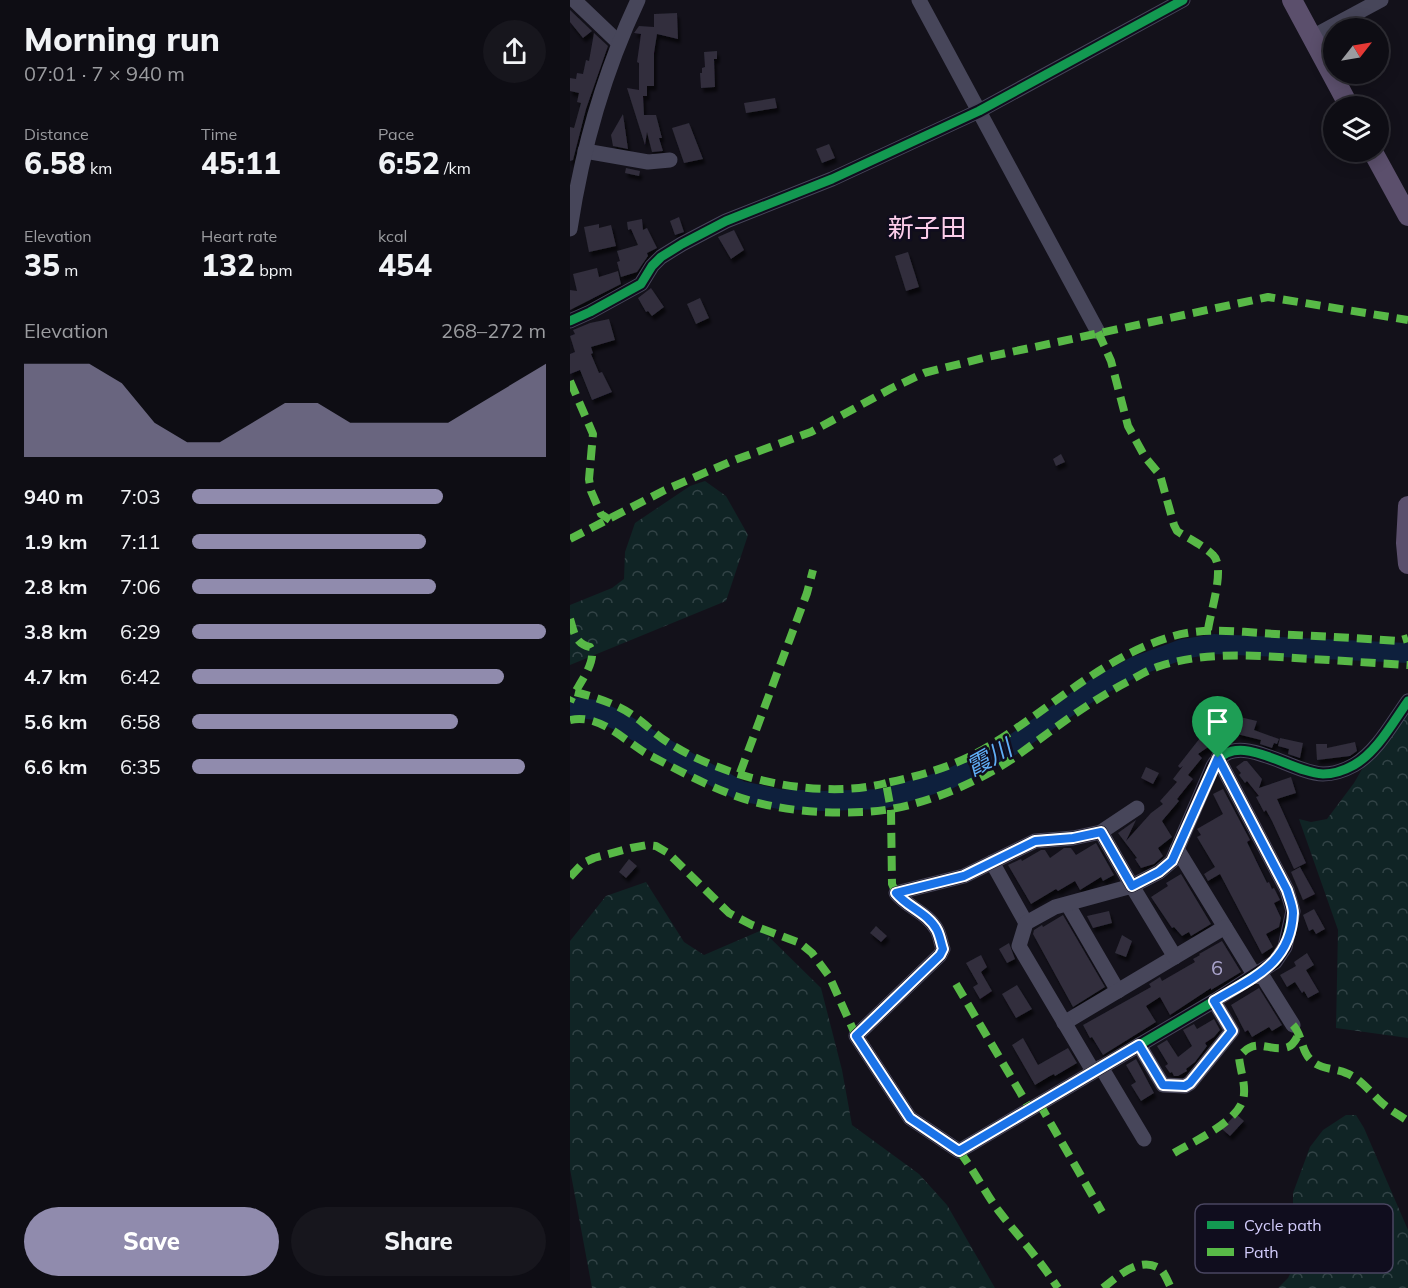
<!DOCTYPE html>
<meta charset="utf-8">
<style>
body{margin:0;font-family:Mulish,"Noto Sans JP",sans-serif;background:#17161d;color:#f1f3f6;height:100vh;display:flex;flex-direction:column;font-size:22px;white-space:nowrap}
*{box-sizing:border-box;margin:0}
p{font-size:20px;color:#9b9ca0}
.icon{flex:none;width:33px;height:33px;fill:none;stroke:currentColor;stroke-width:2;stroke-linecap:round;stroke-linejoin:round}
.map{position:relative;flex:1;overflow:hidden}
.sheet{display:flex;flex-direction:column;background:#0e0d14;width:570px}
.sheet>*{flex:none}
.needle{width:39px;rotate:59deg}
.buttons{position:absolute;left:753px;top:18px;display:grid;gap:12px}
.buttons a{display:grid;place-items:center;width:66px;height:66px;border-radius:50%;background:#0e0d14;box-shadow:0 3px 15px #0003,0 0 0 2px #2e2d34;font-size:30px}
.pin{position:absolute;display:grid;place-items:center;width:51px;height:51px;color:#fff;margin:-62px -26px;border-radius:50% 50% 50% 0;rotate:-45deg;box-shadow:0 0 6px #0007}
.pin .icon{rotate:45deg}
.round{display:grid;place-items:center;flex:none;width:63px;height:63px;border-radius:32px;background:#17161d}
.summary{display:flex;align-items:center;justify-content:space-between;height:102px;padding:0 24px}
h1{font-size:33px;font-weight:800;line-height:45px}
.metrics{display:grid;grid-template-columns:repeat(3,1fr);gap:9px;height:102px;padding:6px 24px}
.metrics div{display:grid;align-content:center}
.metrics b{font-size:30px;font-weight:800}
.metrics small{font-size:16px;font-weight:400}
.metrics p{font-size:16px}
.chart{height:168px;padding:12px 24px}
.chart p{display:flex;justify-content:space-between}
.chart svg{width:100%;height:108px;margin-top:6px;fill:#908bad;opacity:.7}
.action{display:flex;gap:12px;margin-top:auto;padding:12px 24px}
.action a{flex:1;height:69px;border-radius:36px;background:#908bad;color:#fff;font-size:24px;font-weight:800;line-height:69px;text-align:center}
.action a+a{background:#17161d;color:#f1f3f6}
ul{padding:0 24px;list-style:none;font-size:20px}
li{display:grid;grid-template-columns:96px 72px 1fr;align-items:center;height:45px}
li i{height:15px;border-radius:8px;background:#908bad}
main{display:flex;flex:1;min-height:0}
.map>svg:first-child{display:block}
.forest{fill:url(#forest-crowns)}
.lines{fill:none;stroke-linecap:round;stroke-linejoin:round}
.river{stroke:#0e203d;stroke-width:20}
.building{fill:#312e3c;filter:url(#shadow)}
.minor{stroke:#47465a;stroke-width:15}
.major{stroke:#5b4f6c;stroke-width:20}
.quiet{stroke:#58b947;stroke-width:8;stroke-dasharray:15 8;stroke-linecap:butt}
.cycleway-casing{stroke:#100d1e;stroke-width:13}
.cycleway{stroke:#139951;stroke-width:9}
.route-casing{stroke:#fff;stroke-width:12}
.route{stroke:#1a73e8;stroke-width:8}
.labels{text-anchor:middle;stroke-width:5;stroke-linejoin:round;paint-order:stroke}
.number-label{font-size:20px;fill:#aaa4cc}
.water-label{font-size:24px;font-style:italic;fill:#60aef7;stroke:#100d1e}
.quarter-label{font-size:26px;fill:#fdceeb;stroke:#100d1e}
.key{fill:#100d1e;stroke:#4a4661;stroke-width:1.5}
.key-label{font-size:16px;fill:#d3ccfc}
</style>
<main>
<section class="sheet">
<div class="summary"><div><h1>Morning run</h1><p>07:01 · 7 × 940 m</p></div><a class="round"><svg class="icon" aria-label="share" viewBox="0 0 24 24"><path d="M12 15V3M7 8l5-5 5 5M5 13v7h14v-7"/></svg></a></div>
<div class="metrics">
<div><p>Distance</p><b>6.58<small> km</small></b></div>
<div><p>Time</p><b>45:11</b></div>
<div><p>Pace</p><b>6:52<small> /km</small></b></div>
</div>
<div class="metrics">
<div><p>Elevation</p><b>35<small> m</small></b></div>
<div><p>Heart rate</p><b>132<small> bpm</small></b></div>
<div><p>kcal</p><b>454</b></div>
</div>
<div class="chart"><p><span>Elevation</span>268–272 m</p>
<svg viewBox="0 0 160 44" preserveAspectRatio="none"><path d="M0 44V6L10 6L20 6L30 14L40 30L50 38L60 38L70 30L80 22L90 22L100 30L110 30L120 30L130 30L140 22L150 14L160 6V44z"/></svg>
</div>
<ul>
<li><b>940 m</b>7:03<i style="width:71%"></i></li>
<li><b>1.9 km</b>7:11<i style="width:66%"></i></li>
<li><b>2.8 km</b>7:06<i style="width:69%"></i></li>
<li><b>3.8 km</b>6:29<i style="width:100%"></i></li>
<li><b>4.7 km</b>6:42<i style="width:88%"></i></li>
<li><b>5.6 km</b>6:58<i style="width:75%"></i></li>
<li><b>6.6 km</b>6:35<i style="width:94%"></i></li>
</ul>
<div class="action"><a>Save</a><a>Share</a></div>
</section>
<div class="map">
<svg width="838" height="1288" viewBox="0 0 838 1288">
<defs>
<pattern id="forest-crowns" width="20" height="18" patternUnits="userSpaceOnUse" patternTransform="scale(1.5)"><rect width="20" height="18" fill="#102425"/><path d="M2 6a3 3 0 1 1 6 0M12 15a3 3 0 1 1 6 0" fill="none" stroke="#324346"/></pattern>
<filter id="shadow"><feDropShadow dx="2.5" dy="4.5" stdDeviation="1.5" flood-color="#0009"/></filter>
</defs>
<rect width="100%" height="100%" fill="#13111a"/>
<g class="forest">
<path d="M135,481L156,496L178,535L156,601L0,665V605L42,588L54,579L55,552L65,523L120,486Z"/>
<path d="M838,711V1038L766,1028L768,930L729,819L741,822L757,819L784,783L816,728Z"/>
<path d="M76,882L114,942L134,955L192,930L251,988L272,1070L282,1125L349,1174L377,1205L425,1288H22L0,1169V941L36,896Z"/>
<path d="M776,1115H786L794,1128L838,1230V1288H708L718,1278L723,1268V1193L740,1147L753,1130Z"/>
</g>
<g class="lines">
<path class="river" d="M0,707L26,710L49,721L125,766L171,791L209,799L253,801L312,799L377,780L425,757L524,689L564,667L613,649L644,644L838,653"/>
</g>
<g class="building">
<path d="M0,10L22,31L13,38L0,22Z"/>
<path d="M107,13L108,39L87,34L84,53V86H77V96H73L74,115H86L92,138H89L93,151L82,152L77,132L75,145L57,88L69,90V63L67,62L71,34L64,33L69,26L84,27V14Z"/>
<path d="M24,33L38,46L16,109L3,160L0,161V127L4,128L11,103L7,102L9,93L0,91V78L6,79L7,73L13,74L16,60L19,61Z"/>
<path d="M147,51V59H144L145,87L131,88L130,73H132V68L135,67L134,52Z"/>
<path d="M205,98L207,108L176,113L174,103Z"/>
<path d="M53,114L58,149L43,146L41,135Z"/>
<path d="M119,123L133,159L114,163L102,128Z"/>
<path d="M259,144L265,158L252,163L246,149Z"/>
<path d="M56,168L70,171L69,176L55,173Z"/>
<path d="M109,217L114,232L105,235L100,221Z"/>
<path d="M72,219L73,230L77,228L87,248L77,253L78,256L67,272L51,277L47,262L50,261L47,251L68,245L61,229L58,230L57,222Z"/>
<path d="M29,224V228L41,225L46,246L19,252L14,227Z"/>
<path d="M164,230L174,250L161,259L148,237Z"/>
<path d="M338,252L349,287L336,291L325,256Z"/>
<path d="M27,268L29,277L48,271L51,284L0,310V290L7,291L3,274Z"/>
<path d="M81,288L94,307L82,316L78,311L76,312L68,298Z"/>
<path d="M130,298L139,318L126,324L117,304Z"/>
<path d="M39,319L45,340L21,347L23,353L21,354L29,373L32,372L42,392L22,400L10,370L0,374V354L5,352L0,336L5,334L3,330L20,323Z"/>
<path d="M491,454L495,462L486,466L483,459Z"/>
<path d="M649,708L662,711L661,715L687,721L684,730L709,739L707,744L704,743L702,748L690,744L691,740L667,734L668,731L643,724Z"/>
<path d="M638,729L647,741L628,754L632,758L618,775L623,779L607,799L609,801L592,821L602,837L588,848L593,856L584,864L571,868L565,859L567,858L548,833L566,820L556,841L581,813L593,804L590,801L607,782L603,779L613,766L610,768L608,766L630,738L628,736Z"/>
<path d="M710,738L733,743L730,758L718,754L719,749L708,746Z"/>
<path d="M785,742L787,751L780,756L747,760L746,744H757V748Z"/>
<path d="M674,761H677L692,779L689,788L721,777L726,793L707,799L736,863L724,869L702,821L696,810L694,812L686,797L689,796L677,781L675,783L669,775L671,773L666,767Z"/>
<path d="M576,767L589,773L583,784L571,778Z"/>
<path d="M653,789L680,840L677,842L697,883L699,882L702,889L704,888L710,900L704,903L711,918L709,927L696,934L703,947L692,954L650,874L638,881L634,874L645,867L627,837L631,835L627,829L653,814L643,794Z"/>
<path d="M526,843L544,875L533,881L531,877L510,890L505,881L488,891L486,889L461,904L438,865L451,859L452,861L471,850H475L480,858L494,848H501L506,855Z"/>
<path d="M59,859L67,866L56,878L49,872Z"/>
<path d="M730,867L745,894L733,900L721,872Z"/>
<path d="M611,874L641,924L621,936L619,932L612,936L604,927L602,928L581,897L598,886L596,883Z"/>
<path d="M744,909L755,929L746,934L743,929L739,931L733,915Z"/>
<path d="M539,911L542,923L523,928L517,916Z"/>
<path d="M493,915L535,987L503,1007L463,934L464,930L472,925L473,927Z"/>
<path d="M306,926L317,936L311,942L300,933Z"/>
<path d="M552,935L562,941L556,957L545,953Z"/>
<path d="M652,941L671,972L641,990V988L600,1015L590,997L576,1006L586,1022L533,1055L522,1037L520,1038L513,1025L581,987L579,984L590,977L592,981L625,962L623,959L630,955L629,954Z"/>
<path d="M439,943L445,959L437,963L429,949Z"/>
<path d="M737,953L744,965L736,970L749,992L738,998L734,991L732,993L725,982L717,987L710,975L726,966L724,962Z"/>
<path d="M411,955L417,967L411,972L422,991L410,999L403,987L408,984L396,963Z"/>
<path d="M447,985L462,1009L446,1018L432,994Z"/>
<path d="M689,988L712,1025L702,1031L699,1027L682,1037L678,1030L675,1032L661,1005Z"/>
<path d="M644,1019L650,1030L644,1037L635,1043L637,1046L625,1062L616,1069L617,1071L608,1076H604L602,1072L600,1073L595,1066L598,1064L587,1046L597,1040L608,1057L622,1046L613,1030L624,1024L627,1029Z"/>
<path d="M453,1038L468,1065L498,1048L507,1063L485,1076L484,1074L480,1076L465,1085L442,1045Z"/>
<path d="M566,1059L584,1093L571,1101L561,1085L566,1082L556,1065Z"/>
<path d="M666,1114L674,1121L660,1136L652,1129Z"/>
</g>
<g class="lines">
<g class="minor">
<path d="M4,0L49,43"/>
<path d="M349,0L528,332"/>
<path d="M742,37L811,0"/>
<path d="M15,151L78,162L100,160"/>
<path d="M0,229C12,150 34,72 68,0"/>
<path d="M0,321L20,312L71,284L82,266L91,257L112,244L156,221L262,179L409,111L613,0"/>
<path d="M648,758L717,890L723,911L715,947L705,962L644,1001L389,1151L340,1118L286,1036L370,955L373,949C371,943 370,936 367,930C358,913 337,907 326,893L394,876L465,841L503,838L531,832L562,886L589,872L602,861L643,766C666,727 720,773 753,774C764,774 775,770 784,765C807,752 823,722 838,701"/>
<path d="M531,832L567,808"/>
<path d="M607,849L685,976L693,977L723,1025"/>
<path d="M422,862L456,923"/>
<path d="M498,905L548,991"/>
<path d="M494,1023L655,927"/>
<path d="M569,1045L593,1085L615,1086L620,1083L662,1031L644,1001"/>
<path d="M531,1067L574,1139"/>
<path d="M523,1071L449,946L456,923L485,907L562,886L605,957"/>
</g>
<g class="major">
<path d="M722,0L779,106"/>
<path d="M803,152L838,216"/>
<path d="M838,506L836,543L838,564"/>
</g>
<g class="quiet">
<path d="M528,332L541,361L558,426L575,457L590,475L604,525L607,531C619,539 633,545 643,555C656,567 640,613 638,630"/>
<path d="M0,381L23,434L19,479L21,491L31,514L40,520"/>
<path d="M0,539L95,490L162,461L241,432L322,388L354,373L413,358L698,297L838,320"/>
<path d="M0,619C4,632 5,644 20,647C29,661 6,687 0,702"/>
<path d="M5,692C25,697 47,704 64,716C78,726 89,738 104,746C160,780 253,800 316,783"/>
<path d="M0,720C31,713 56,743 81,756C106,769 132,783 158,793C200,810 247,814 292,812C343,811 407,784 448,755C485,728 520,701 561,680C570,675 580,669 590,666C634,652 679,655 725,658C762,660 800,663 838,665"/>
<path d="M170,773L237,593L243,570"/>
<path d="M0,877L13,863L24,858L61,848L77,845L86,846L98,853L159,913L182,925L230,943L242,953L259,976L286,1036"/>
<path d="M326,893L322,884L321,810L316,783C354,775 389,765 422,744C480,709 531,659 597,638C632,626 669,632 705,634C746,636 787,638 828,641L838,638"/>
<path d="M386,984L460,1109"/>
<path d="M723,1025C733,1036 731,1052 742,1061C752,1070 765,1068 776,1073C790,1078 801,1093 812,1103C820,1110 829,1115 838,1121"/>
<path d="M469,1103L532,1212"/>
<path d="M389,1151C404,1170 414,1191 428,1210C448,1236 470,1260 488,1288"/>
<path d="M604,1153C624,1141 673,1120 674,1094C675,1082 670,1069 669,1057C686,1035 699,1053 718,1047C724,1045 727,1037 730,1032"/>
<path d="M533,1288C547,1277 569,1256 589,1268C594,1271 598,1282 601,1288"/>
</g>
<defs>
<g id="cycleway">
<path d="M0,321L20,312L71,284L82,266L91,257L112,244L156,221L262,179L409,111L613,0"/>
<path d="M648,758L717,890L723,911L715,947L705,962L644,1001L389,1151L340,1118L286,1036L370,955L373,949C371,943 370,936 367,930C358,913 337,907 326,893L394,876L465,841L503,838L531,832L562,886L589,872L602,861L643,766C666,727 720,773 753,774C764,774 775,770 784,765C807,752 823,722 838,701"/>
</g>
</defs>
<use href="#cycleway" class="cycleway-casing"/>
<use href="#cycleway" class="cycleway"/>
</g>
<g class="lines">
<defs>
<path id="route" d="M648,758L717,890C719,897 723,906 723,913C721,964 682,978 644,1001L662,1031L620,1083L615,1086L593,1085L569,1045L389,1151L340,1118L286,1036L370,955L373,949C371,943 370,936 367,930C358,913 337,907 326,893L394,876L465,841L503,838L531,832L562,886L589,872L602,861Z"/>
</defs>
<use href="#route" class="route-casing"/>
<use href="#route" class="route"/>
</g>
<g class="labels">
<g class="number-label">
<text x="647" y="975">6</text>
</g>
<g class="water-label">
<text transform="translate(419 758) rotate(-29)" y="8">霞川</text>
</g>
<g class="quarter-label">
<text x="357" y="237">新子田</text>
</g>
</g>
<rect x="625" y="1204" width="198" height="69" rx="9" class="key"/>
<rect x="637" y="1221" width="27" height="8" fill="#139951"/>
<rect x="637" y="1248" width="27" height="8" fill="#58b947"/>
<g class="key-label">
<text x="674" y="1231">Cycle path</text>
<text x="674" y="1258">Path</text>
</g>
</svg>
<div class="buttons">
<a><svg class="needle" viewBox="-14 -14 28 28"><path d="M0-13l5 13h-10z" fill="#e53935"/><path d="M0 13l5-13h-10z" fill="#9b9ca0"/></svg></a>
<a><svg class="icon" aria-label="layers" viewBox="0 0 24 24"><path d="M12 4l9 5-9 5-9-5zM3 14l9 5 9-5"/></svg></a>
</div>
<div class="pin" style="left:648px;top:758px;background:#1e9e55"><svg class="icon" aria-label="arrive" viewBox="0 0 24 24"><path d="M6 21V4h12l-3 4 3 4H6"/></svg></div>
</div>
</main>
